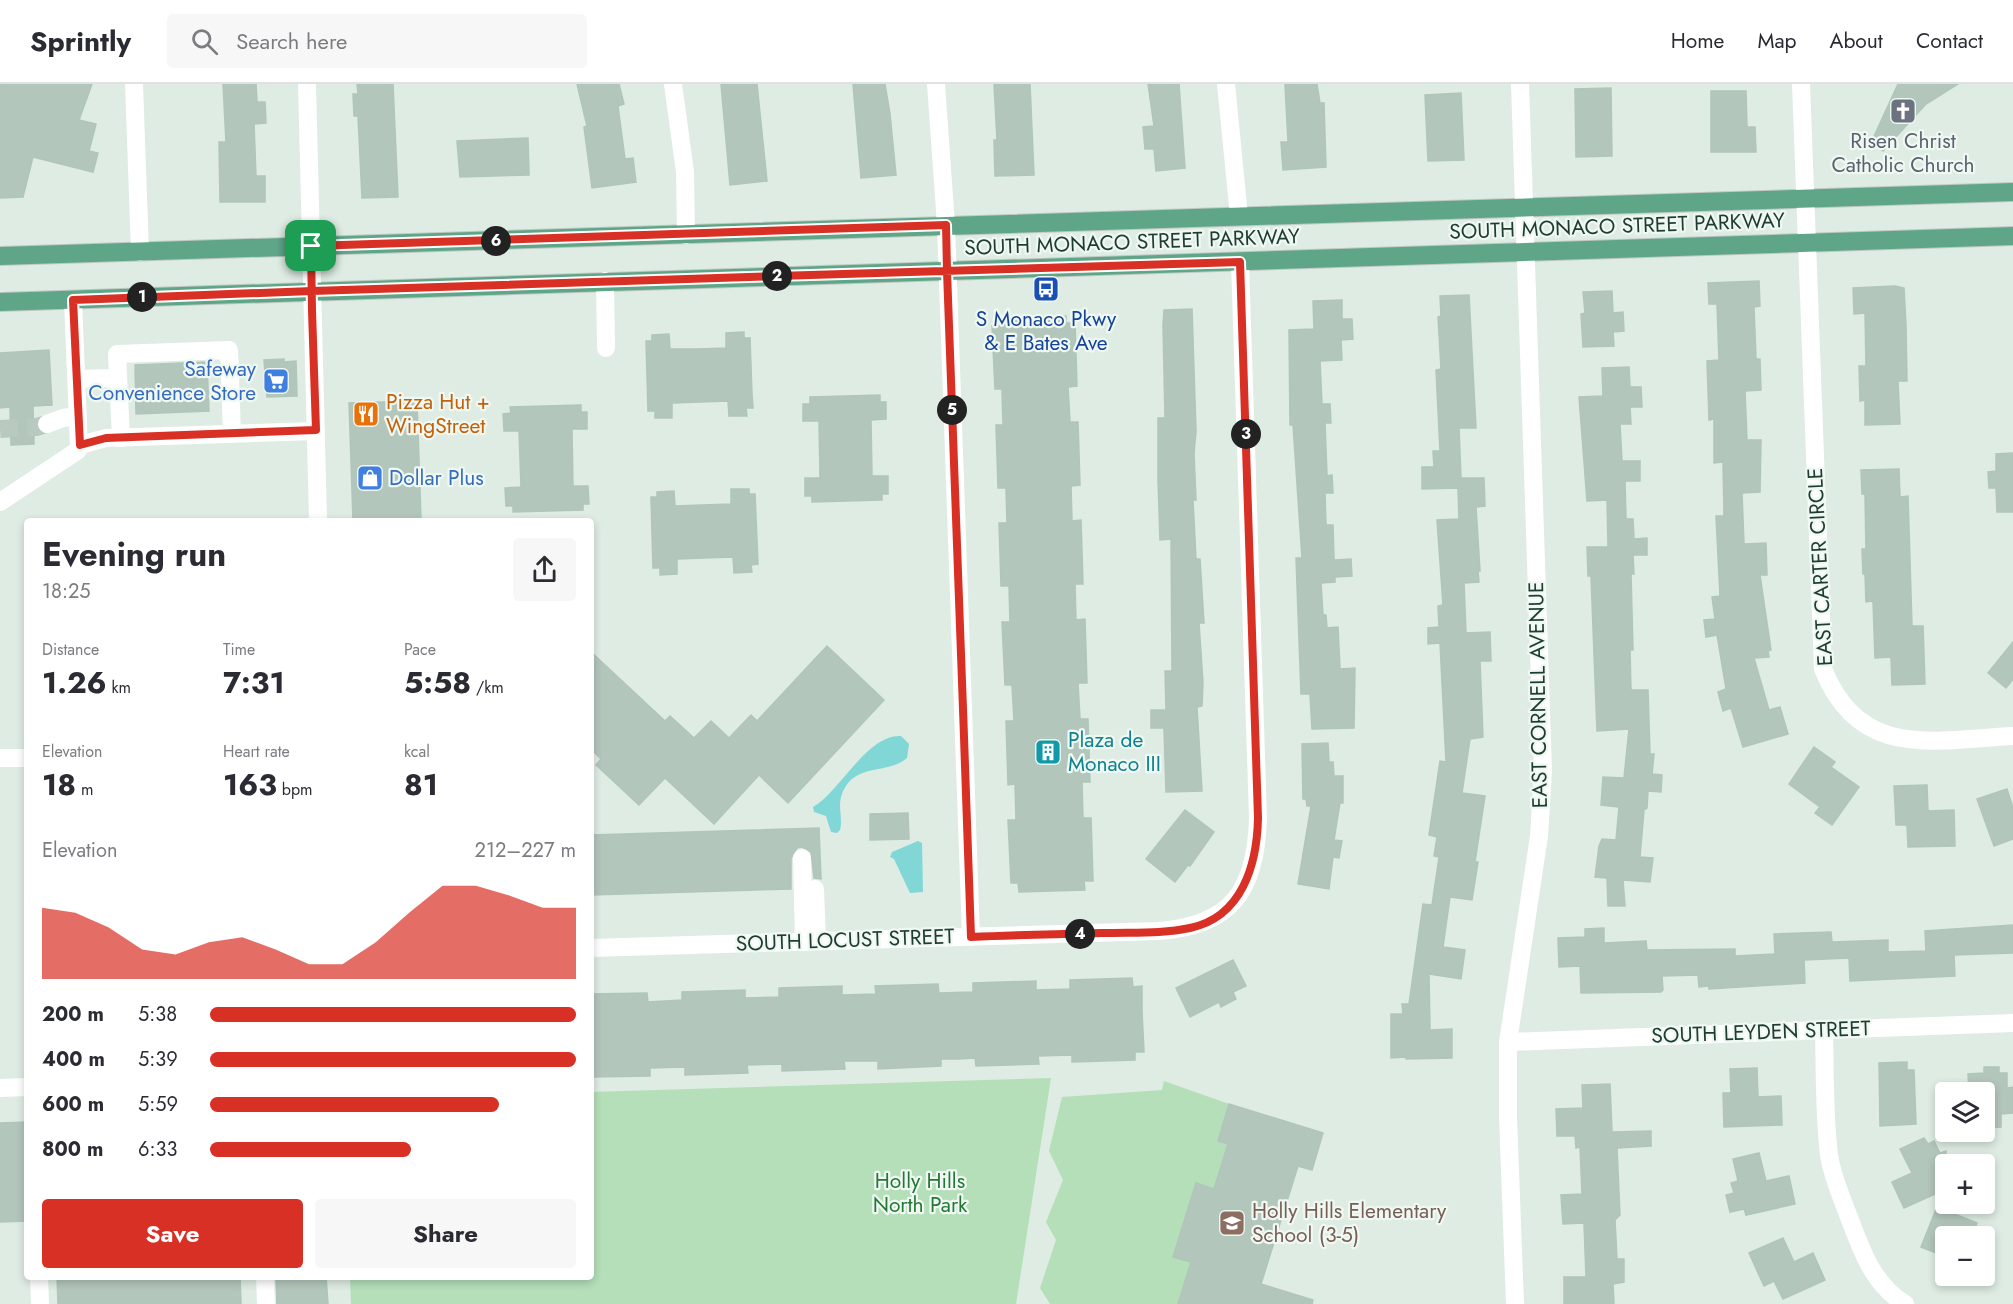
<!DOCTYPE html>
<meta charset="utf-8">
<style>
body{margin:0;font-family:Jost,sans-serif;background:#f7f7f7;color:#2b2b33;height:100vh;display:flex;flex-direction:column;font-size:22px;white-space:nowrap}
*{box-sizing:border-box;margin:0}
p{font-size:20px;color:#7c7c81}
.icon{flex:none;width:33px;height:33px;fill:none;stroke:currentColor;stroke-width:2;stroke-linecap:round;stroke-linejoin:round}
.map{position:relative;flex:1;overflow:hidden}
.side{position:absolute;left:24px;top:434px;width:570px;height:762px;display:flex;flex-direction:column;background:#fff;border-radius:6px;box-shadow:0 3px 9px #0003}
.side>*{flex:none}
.buttons{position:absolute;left:1935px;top:998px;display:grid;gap:12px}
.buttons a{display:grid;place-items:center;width:60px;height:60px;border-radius:6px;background:#fff;box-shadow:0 3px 9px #0003;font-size:30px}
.pin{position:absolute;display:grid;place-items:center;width:51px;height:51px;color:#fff;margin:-26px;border-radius:12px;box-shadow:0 3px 9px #0006}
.km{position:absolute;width:30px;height:30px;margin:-15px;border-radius:50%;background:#222;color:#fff;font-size:16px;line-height:30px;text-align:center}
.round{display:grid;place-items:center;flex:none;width:63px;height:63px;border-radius:6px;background:#f7f7f7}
.summary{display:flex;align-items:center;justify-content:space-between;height:102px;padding:0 18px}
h1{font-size:33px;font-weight:700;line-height:45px}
.figures{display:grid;grid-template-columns:repeat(3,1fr);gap:9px;height:102px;padding:6px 18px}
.figures div{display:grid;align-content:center}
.figures b{font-size:30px;font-weight:700}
.figures small{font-size:16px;font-weight:400}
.figures p{font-size:16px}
.chart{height:168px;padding:12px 18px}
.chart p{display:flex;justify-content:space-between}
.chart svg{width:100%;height:108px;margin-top:6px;fill:#d93025;opacity:.7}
.primary-button{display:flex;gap:12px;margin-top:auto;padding:12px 18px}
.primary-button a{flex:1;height:69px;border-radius:6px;background:#d93025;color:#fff;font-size:24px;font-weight:700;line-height:69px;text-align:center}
.primary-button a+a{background:#f7f7f7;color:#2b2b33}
ul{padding:0 18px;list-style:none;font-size:20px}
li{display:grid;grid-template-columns:96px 72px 1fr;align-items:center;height:45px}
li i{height:15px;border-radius:8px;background:#d93025}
header{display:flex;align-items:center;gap:36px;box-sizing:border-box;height:84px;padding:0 30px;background:#fff;border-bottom:2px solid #e1e1e2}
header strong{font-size:28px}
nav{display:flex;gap:33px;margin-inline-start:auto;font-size:21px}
.search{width:420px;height:54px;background:#f7f7f7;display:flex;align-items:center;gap:15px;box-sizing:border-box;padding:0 21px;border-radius:6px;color:#7c7c81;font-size:22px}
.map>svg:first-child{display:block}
.green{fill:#b4dfb9}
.water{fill:#80d7d6}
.building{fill:#b3c6bc;stroke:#b0c6b9;stroke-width:1.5}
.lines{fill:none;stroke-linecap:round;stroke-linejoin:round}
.minor-tunnel{stroke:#b8c9bf;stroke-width:18;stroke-dasharray:18 9;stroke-linecap:butt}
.major-casing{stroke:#c0c9c5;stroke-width:20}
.minor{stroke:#fff;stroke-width:18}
.major{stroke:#5ea687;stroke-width:18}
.route-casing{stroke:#fff;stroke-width:12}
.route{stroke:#d93025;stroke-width:8}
.labels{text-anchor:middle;stroke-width:4.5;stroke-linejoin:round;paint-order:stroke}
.worship-label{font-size:21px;fill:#5b616d;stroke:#eff8f2}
.street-label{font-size:21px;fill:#1e3d2f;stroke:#eff8f2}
.transit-label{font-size:21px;fill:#164399;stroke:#eff8f2}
.shop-label{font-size:21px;fill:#366cbe;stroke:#eff8f2;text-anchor:end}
.food-label{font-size:21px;fill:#c56008;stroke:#eff8f2;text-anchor:start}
.culture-label{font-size:21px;fill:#0d838f;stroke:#eff8f2;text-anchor:start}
.park-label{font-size:21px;fill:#247836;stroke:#eff8f2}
.education-label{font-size:21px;fill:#785e54;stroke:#eff8f2;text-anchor:start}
</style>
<header>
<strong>Sprintly</strong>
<div class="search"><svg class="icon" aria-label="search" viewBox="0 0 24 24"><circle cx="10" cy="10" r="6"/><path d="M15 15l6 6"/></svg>Search here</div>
<nav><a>Home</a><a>Map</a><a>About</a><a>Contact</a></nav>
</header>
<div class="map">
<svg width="2013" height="1220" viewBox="0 0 2013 1220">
<rect width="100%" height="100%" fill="#deece3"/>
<g class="green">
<path d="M1051,994L1016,1220H351L350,1193L591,1192V1008Z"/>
<path d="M1164,997L1229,1020L1218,1057L1228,1060L1214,1105L1174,1173L1191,1178L1178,1220H1050L1040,1204L1056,1156L1046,1138L1063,1096L1049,1067L1062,1013L1162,1006Z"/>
</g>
<g class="water">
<path d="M901,652L909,660L907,674C886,692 852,677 841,713C838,724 843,735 840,746L837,749L831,748L826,732L814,728L813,723C839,709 867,650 901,652Z"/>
<path d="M918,757L922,759L923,808L910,809L894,775L890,773L892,768Z"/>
</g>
<g class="building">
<path d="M0,0H92L79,36L96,40L89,67L98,69L93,88L33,73L23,113L0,114Z"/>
<path d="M223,0H256L257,18H265L266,39L254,40L256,92H265V118H220L219,58H226Z"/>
<path d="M357,0H393L398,113L362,114L358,32H354L353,10H358Z"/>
<path d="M577,0H619L624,20L618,22L625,75L633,74L636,98L592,104L584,43L587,42Z"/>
<path d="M721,0H757L767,97L730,101Z"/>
<path d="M853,0H885L890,30L896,91L861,94Z"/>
<path d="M994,0H1030L1034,91L995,92L994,56H997Z"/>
<path d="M1148,0H1179L1185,84L1156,87L1154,65H1145L1143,43L1154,42Z"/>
<path d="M1285,0H1317L1320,19H1324L1326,83L1283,86L1281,58H1288Z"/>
<path d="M1898,0H1958L1926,20L1883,67L1871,59Z"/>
<path d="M1611,4L1612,72L1576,73L1575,5Z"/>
<path d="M1711,7H1746L1747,43H1755L1756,68H1711Z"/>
<path d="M1461,9L1464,76L1428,77L1425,11Z"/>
<path d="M528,54L529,91L460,93L457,57Z"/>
<path d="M1759,197L1760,222L1754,223L1756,275H1760L1761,306L1745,307L1747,356H1761L1760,408L1742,409L1744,460L1766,459L1767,491H1760L1771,566L1768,567L1769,573L1754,574L1769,626L1780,623L1788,650L1743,663L1731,624L1723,627L1718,608L1726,605L1717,551L1706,553L1704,536L1715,535L1712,513L1720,512L1716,432H1724L1723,378L1714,379V335L1709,336L1707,277L1719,276L1717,220H1709L1708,199Z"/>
<path d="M1895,202L1904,204L1906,241L1907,297H1898L1900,340L1865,341V316L1860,317L1859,282H1866L1865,229L1854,230L1853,204Z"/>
<path d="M1612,207L1613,229L1623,228L1624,247L1613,248L1614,262L1583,263L1581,230L1585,229L1583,208Z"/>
<path d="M1469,211L1476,344H1459L1461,394H1484L1485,422L1476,423L1480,487H1478L1479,498L1464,499L1466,549L1490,548L1491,577H1480L1483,653L1470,655L1462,709L1485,712L1475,778H1478L1472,816L1450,813L1443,863L1465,866L1461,895L1429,890L1430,946L1452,945V974L1406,975V973L1391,974V930H1403L1402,920H1409L1423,820L1432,821L1439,773L1434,772L1437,753L1429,751L1440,677L1446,678L1440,559L1428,560V544L1439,543L1438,522L1443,521L1437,436L1459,435L1458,404L1422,405V383H1434L1433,367H1440L1436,286L1441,285L1438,233L1441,232L1440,212Z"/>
<path d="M1342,216V235H1352L1353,255L1341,256L1342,276L1320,277L1322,320H1330L1331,339H1325L1327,392L1332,391L1333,409H1325L1326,441H1333L1334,476L1351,475L1352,492L1335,493V498L1321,499L1323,531H1326L1327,544L1338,543L1340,585L1355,584L1354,644L1312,645L1310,610H1301L1296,474H1302L1293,341H1290L1289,246L1314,245L1313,217Z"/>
<path d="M1192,225L1196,347L1194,370L1196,416H1193L1196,475H1200L1204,539H1199L1203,599L1202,622L1197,623L1202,707L1166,708L1164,644H1151V626H1166L1165,587H1172L1171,455L1160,456L1158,395V334H1165L1163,241L1164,226Z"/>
<path d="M1066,232V239H1075L1077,302L1068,303L1070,338H1078L1080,401L1071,402L1072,437L1081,436L1083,500H1075L1076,536L1085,535L1087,599H1078L1080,635H1088L1090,698H1082L1083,734H1091L1093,797H1084L1085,806L1019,808L1018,799H1011L1008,736H1016L1015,700L1008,701L1006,637H1014L1012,601H1005L1002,538H1010L1009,502H1001L999,439H1007L1006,404H998L996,341H1003L1002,305H995L992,242H1000V234Z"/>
<path d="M744,248V254H750L752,310L753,324H746L747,332H729L728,317L672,319V334H655V327H648L646,257H652V251L669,250L670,265H698L726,264V249Z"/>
<path d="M49,266L52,321L33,322L34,360L11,361L10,323L0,324V269Z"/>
<path d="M284,275V278L296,277L297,312L267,313L264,276Z"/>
<path d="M207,278L209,327L136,330L135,281Z"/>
<path d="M1629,283L1630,303H1641L1642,323H1630L1631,340H1620L1622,377H1640V397H1625L1626,435H1633L1634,455L1647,454V471H1633L1634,490H1631L1633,566H1630L1631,606H1648L1650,670H1654L1652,690L1662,691L1661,708L1648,707L1647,724L1644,726L1640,773L1653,774L1650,798L1623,796L1625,822H1608L1607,794L1595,793L1599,762L1602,755L1616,756L1619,723L1601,721L1603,693L1624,694L1629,645L1597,647L1591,492H1588L1587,463H1608L1607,416L1587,417L1579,313L1603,312L1602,284Z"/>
<path d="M880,311V318H886V335L871,336L872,392H888V410H882V416L812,418V412H805V394H820L819,337H803V320H810V313Z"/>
<path d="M417,317L421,436H353L349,319Z"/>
<path d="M581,321V328H587V345H572L573,402H588L589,420H583V426L513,428V422H506L505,404L521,403L519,347H504L503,330L511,329L510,323Z"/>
<path d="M2013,369V428H1997L1996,404H1989L1988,388L1996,387V370Z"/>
<path d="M1899,385L1900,413L1908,412L1912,542H1923L1925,600L1892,601L1891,573L1875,574L1873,517L1866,518L1865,490H1863L1862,465H1866L1865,410H1862L1861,386Z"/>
<path d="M731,405H749V410H755L758,480L751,481L752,488L734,489L733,473L704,474L677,475V490L660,491V484H653L651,413H657V408L674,407L675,422L731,420Z"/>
<path d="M2013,558V595L2006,604L1988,589Z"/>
<path d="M827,562L884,616L788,719L759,691L714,740L665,694L639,721L596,681L601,675L591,665V568L665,637L670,632L694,654L711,637L729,654L751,631L757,637Z"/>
<path d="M1328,659L1329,678H1333L1334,692H1343V719H1340L1334,756L1342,757L1339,774L1333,773L1329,805L1298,800L1311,722H1307L1306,715H1303L1302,660Z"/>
<path d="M1814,663L1835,678L1831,683L1859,703L1832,741L1815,729L1820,723L1789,700Z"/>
<path d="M1927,701L1928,727L1954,726L1955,762L1908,763L1907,741H1896L1894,702Z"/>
<path d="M2007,705L2013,724V755L1994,762L1977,715Z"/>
<path d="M1185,726L1214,748L1190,782L1188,781L1175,798L1146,775Z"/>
<path d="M908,729L909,755L870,756V730Z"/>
<path d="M819,744L821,795L814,794L811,768L802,763L797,764L791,774V805L591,811V751Z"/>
<path d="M2013,841V869L1954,871L1955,892L1850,897L1849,874L1804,876L1805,899L1709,905V902L1699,903L1698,891L1662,892L1663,906L1661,908L1581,909L1580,882L1559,883L1558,854L1585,853V845L1604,844V859L1646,857L1647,866L1735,865V872L1775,870L1774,850L1831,848L1832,858L1888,856V868L1926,867L1925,847Z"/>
<path d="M1233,876L1246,902L1233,908L1236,915L1221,923L1219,918L1190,933L1176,904Z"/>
<path d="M1132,894L1133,903L1142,902V927L1144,968H1135V976L1072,978V971L1038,972L1039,980L976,982L975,974L958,975H941V982L878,985V977H844L845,985L782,987V980L747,981L748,989L685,991V983L650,984V992L591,993V910L647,909L648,918L682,916V908L745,906V914L779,913V904L842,902V911L876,910L875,902L938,900L939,909L973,908V899L1036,897V906L1070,905V896Z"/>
<path d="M1907,978V986H1914L1916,1040L1880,1042L1879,979Z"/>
<path d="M1984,983H1999V989H2007V1004L2013,1003V1029L2001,1030V1043L1984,1044V1008H1969L1968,990L1984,989Z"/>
<path d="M1757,984L1758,1013L1781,1012L1782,1041L1724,1043L1723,1009H1731L1730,985Z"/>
<path d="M1610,1000L1612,1048L1651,1047V1062L1617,1064L1620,1131L1615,1136L1617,1175H1624V1198L1613,1200L1614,1220H1564V1193H1586L1584,1139L1563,1140L1561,1111L1582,1110L1580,1063L1576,1064L1575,1052H1557L1556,1025L1583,1024L1582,1001Z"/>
<path d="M1229,1020L1323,1049L1312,1086L1298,1082L1261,1200L1313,1216L1312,1220H1178L1191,1178L1173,1173L1196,1099L1214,1105L1228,1060L1218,1057Z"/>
<path d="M27,1038V1137L0,1138V1039Z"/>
<path d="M1924,1054L1928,1060L1934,1057L1940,1069L1946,1067V1089L1940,1091L1946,1105L1904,1124L1892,1098L1912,1089L1900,1065Z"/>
<path d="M1759,1069L1766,1097L1789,1092L1795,1120L1746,1131L1744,1125L1730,1128L1726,1111L1734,1109L1731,1099L1738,1097L1733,1075Z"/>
<path d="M1937,1123L1977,1139L1972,1152H1946V1173L1921,1163Z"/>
<path d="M1783,1154L1794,1178L1813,1169L1825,1196L1783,1215L1774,1197L1764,1202L1749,1169Z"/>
<path d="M57,1192H240L241,1220H58Z"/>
<path d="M276,1192H326L328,1220H277Z"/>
</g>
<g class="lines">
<path class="minor-tunnel" d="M0,345L36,343L47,340"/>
<defs>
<g id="major">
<path d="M0,172L2013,108"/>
<path d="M0,218L2013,152"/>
</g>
</defs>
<use href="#major" class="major-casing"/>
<g class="minor">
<path d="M134,0L140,168"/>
<path d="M307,0L318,436"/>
<path d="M673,0L685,88L686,151"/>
<path d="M936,0L946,141L971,853"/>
<path d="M1226,0L1239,132"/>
<path d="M1801,0L1823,585C1860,676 1932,656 2013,652"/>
<path d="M605,197L606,264"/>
<path d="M77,295L118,294"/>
<path d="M47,340L63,334L78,332"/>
<path d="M121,354L117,270L229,266L232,350"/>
<path d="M80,361L106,354L316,347"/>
<path d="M0,418L77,367L79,364L73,216"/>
<path d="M0,674H27"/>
<path d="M802,774L804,858"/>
<path d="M815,805L817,857"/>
<path d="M591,864L1158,847C1232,842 1256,806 1258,734L1240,178"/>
<path d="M1824,946C1825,987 1824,1030 1829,1071C1832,1091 1840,1110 1847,1128C1861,1164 1871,1199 1905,1220"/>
<path d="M1508,958L2013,939"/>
<path d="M0,1004L27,1003"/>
<path d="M39,1192L40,1220"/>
<path d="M265,1192L266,1220"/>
<path d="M1515,1220L1508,1033V958L1539,752L1543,687L1520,0"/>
</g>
<use href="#major" class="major"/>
</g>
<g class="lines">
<defs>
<path id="route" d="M311,162L312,227L316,346L106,354L80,361L73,216L312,207C621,197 931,187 1240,178L1258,734C1257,781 1242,833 1190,844C1162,850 1132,848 1103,849C1059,850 1015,851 971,853C963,631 956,409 947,187L946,141L311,162"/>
</defs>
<use href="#route" class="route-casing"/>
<use href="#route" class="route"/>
</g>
<defs>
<symbol id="church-square" viewBox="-11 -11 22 22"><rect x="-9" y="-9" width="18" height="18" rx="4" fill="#6b7280" stroke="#eff8f2"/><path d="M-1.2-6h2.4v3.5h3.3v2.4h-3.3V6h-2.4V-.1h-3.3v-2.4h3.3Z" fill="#fff"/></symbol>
<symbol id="bus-square" viewBox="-11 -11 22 22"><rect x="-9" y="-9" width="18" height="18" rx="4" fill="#1a4fb4" stroke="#eff8f2"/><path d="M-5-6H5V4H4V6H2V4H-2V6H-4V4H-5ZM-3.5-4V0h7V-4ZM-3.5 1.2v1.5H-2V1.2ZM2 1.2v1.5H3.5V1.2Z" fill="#fff"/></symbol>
<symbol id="supermarket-square" viewBox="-11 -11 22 22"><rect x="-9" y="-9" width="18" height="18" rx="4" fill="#3f7fe0" stroke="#eff8f2"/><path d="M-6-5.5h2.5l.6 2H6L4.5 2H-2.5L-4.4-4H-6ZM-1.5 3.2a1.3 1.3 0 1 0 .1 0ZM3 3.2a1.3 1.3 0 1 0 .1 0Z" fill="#fff"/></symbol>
<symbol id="restaurant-square" viewBox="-11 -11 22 22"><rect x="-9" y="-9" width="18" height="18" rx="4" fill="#e8710a" stroke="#eff8f2"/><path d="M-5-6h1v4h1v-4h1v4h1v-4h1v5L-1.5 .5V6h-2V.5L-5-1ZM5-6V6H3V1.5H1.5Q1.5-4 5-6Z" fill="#fff"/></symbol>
<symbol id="shop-square" viewBox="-11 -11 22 22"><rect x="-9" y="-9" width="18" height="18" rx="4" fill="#3f7fe0" stroke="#eff8f2"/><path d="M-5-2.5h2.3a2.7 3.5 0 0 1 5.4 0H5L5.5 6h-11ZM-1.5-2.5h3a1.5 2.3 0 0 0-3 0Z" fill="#fff"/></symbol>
<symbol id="building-square" viewBox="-11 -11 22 22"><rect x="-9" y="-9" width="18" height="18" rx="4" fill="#0f9aa8" stroke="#eff8f2"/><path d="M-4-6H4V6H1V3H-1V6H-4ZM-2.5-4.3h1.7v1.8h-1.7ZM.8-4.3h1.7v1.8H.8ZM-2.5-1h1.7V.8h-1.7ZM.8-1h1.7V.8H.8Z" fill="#fff"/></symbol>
<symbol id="school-square" viewBox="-11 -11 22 22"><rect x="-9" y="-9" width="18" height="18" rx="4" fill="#8d6e63" stroke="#eff8f2"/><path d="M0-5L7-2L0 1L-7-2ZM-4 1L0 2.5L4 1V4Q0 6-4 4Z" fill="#fff"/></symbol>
</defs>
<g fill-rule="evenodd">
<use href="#church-square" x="1888" y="12" width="30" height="30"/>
<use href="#bus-square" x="1031" y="190" width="30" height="30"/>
<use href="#supermarket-square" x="261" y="282" width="30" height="30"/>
<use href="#restaurant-square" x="351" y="315" width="30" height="30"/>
<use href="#shop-square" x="355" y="379" width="30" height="30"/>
<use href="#building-square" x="1033" y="653" width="30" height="30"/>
<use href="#school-square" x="1217" y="1124" width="30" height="30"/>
</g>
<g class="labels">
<g class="worship-label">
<text x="1903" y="64">Risen Christ<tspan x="1903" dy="24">Catholic Church</tspan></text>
</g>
<g class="street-label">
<text transform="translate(1617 142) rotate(-2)" y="7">SOUTH MONACO STREET PARKWAY</text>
<text transform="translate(1132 158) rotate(-2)" y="7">SOUTH MONACO STREET PARKWAY</text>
<text transform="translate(1820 483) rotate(-93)" y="7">EAST CARTER CIRCLE</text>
<text transform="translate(1538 611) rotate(-91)" y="7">EAST CORNELL AVENUE</text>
<text transform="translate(845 856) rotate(-2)" y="7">SOUTH LOCUST STREET</text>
<text transform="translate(1761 948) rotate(-2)" y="7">SOUTH LEYDEN STREET</text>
</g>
<g class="transit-label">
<text x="1046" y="242">S Monaco Pkwy<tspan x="1046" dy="24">&amp; E Bates Ave</tspan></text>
</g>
<g class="shop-label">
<text x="256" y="292">Safeway<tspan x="256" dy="24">Convenience Store</tspan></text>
<text x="389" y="401" text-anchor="start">Dollar Plus</text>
</g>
<g class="food-label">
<text x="386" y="325">Pizza Hut +<tspan x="386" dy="24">WingStreet</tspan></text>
</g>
<g class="culture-label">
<text x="1068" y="663">Plaza de<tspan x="1068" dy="24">Monaco III</tspan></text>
</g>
<g class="park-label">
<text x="920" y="1104">Holly Hills<tspan x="920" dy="24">North Park</tspan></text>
</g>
<g class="education-label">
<text x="1252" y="1134">Holly Hills Elementary<tspan x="1252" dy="24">School (3-5)</tspan></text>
</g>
</g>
</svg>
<div class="buttons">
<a><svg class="icon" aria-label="layers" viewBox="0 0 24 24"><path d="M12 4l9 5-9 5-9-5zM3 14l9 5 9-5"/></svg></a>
<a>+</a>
<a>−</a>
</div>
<div class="pin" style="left:311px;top:162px;background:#1e9e55"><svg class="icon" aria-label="arrive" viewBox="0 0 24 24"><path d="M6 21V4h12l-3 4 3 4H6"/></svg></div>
<b class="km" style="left:142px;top:213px">1</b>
<b class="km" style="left:777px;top:192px">2</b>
<b class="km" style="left:1246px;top:350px">3</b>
<b class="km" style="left:1080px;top:850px">4</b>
<b class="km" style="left:952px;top:326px">5</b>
<b class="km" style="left:496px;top:157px">6</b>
<section class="side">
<div class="summary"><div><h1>Evening run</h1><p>18:25</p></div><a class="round"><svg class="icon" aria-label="share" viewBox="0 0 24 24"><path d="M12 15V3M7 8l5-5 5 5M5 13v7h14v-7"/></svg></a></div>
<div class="figures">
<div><p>Distance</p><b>1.26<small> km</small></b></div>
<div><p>Time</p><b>7:31</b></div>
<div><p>Pace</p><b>5:58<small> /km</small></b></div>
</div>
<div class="figures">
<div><p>Elevation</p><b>18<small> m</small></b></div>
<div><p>Heart rate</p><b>163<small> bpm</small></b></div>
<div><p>kcal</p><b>81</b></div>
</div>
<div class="chart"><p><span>Elevation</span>212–227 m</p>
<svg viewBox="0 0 160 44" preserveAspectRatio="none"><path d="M0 44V15L10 17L20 23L30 32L40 34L50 29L60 27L70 32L80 38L90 38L100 29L110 17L120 6L130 6L140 10L150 15L160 15V44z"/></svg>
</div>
<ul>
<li><b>200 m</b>5:38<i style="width:100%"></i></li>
<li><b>400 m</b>5:39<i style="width:100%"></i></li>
<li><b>600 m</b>5:59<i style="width:79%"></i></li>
<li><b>800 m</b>6:33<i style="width:55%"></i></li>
</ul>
<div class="primary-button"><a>Save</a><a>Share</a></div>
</section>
</div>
